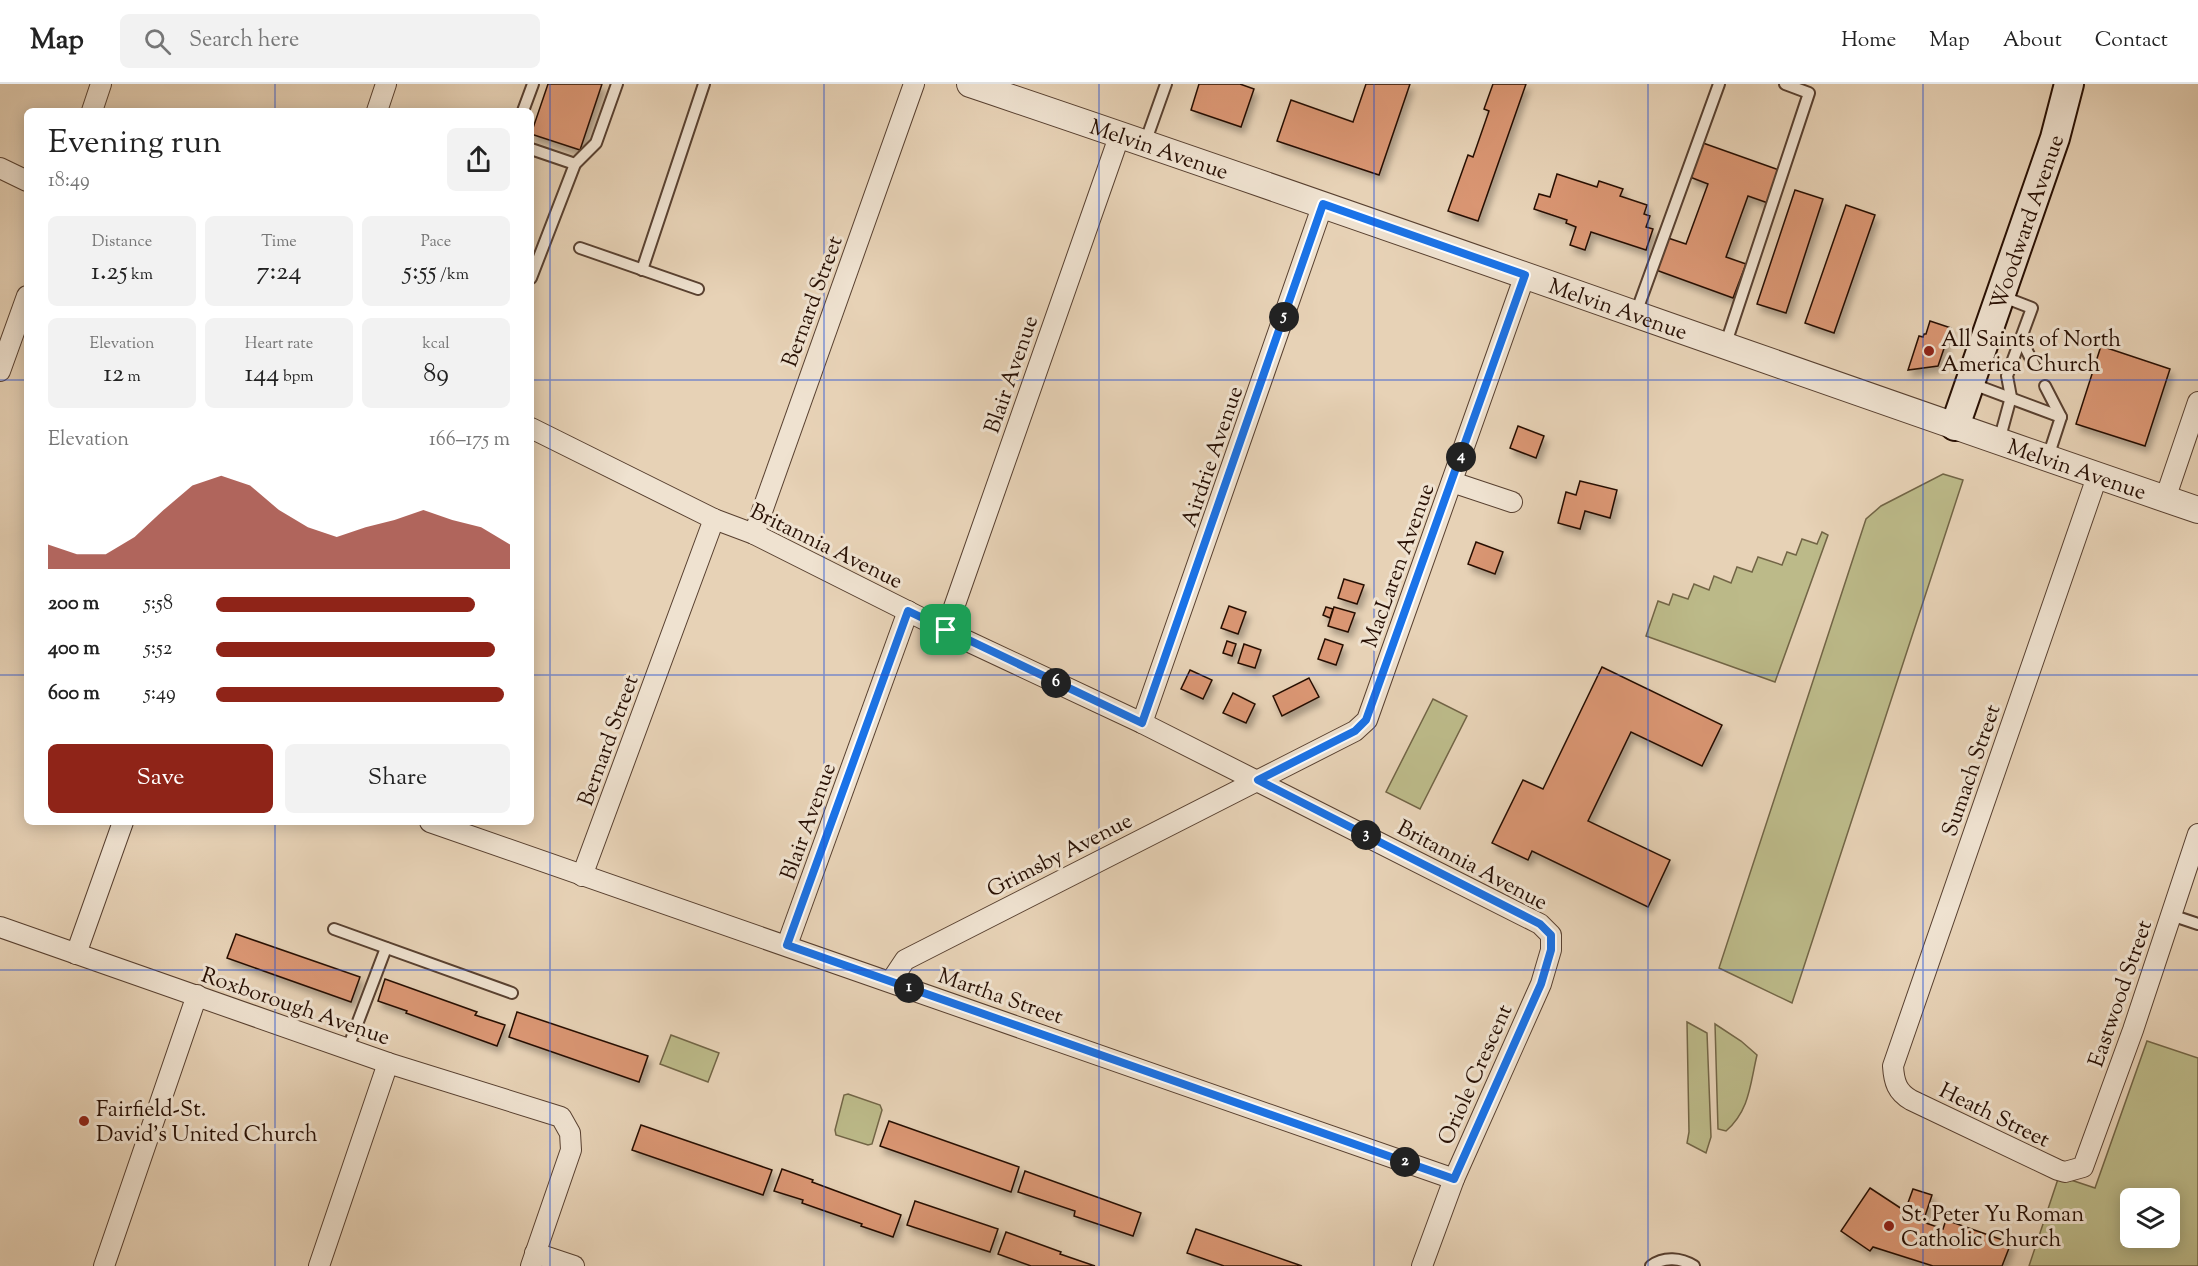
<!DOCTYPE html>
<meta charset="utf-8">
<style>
body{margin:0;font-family:"Sorts Mill Goudy",serif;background:#f2f2f2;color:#222;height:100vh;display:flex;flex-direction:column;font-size:22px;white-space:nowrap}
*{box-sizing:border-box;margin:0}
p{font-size:20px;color:#767676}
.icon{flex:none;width:33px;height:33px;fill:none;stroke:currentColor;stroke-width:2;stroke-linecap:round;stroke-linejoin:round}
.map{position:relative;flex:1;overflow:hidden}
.panel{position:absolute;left:24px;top:24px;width:510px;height:717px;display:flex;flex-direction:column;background:#fff;border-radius:9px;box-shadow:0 3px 15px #0003}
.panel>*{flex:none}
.controls{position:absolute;left:2120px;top:1104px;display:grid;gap:12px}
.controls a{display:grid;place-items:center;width:60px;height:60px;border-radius:9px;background:#fff;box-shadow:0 3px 15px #0003;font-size:30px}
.pin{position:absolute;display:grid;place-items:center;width:51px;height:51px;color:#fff;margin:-26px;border-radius:12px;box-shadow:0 3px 9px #0006}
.km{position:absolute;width:30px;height:30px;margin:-15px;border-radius:50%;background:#222;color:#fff;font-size:16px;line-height:30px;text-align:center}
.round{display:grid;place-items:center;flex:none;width:63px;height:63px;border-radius:9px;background:#f2f2f2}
.head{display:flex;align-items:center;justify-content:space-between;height:102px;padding:0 24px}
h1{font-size:33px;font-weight:600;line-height:45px}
.metrics{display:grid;grid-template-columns:repeat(3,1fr);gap:9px;height:102px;padding:6px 24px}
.metrics div{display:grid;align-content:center;border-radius:9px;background:#f2f2f2;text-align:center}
.metrics b{font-size:26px;font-weight:600}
.metrics small{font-size:16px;font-weight:400}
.metrics p{font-size:16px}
.chart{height:168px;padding:12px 24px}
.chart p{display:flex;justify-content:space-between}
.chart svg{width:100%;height:108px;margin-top:6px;fill:#8f2418;opacity:.7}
.button{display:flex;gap:12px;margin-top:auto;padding:12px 24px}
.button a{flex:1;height:69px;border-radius:9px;background:#8f2418;color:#fff;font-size:24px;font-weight:600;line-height:69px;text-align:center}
.button a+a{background:#f2f2f2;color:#222}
ul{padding:0 24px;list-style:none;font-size:20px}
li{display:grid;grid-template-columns:96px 72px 1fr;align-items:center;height:45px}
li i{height:15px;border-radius:8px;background:#8f2418}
header{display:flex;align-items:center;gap:36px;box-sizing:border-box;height:84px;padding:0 30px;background:#fff;border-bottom:2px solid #e0e0e0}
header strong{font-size:28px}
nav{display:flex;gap:33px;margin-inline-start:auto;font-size:21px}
.search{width:420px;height:54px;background:#f2f2f2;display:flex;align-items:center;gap:15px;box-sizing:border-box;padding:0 21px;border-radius:9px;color:#767676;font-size:22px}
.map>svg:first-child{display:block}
.green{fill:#bcba89;stroke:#726546;stroke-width:1.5;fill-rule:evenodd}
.building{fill:#da9673;stroke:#281004;stroke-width:1.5;filter:url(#shadow)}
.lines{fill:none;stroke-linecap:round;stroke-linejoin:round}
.service-casing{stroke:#584030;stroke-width:14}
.minor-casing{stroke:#584030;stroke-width:22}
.tertiary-casing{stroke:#584030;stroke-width:28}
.secondary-casing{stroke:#281004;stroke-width:32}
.service{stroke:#efe2d0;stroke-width:10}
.minor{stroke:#efe2d0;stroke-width:20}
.tertiary{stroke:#efe2d0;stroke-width:26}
.secondary{stroke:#efe2d0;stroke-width:28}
.route-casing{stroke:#fff;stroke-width:12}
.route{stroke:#1a73e8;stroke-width:8}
.grid{fill:none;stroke:#1d4ed8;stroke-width:1.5;stroke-opacity:0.55}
.poi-dot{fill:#8f2418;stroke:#efe2d0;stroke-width:2}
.labels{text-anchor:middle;stroke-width:6;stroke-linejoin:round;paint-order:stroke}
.street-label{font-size:22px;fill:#281004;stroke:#efe2d0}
.poi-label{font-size:22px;fill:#281004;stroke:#efe2d0;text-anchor:start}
</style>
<header>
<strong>Map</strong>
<div class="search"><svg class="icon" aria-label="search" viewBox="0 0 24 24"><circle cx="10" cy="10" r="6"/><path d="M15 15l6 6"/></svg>Search here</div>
<nav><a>Home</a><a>Map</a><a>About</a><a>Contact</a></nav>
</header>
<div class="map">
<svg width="2198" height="1182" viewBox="0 0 2198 1182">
<defs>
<filter id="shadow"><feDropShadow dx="3.5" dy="6" stdDeviation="3" flood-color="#0004"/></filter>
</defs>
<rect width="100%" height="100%" fill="#e7d2b6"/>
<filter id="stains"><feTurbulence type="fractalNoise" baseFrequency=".00333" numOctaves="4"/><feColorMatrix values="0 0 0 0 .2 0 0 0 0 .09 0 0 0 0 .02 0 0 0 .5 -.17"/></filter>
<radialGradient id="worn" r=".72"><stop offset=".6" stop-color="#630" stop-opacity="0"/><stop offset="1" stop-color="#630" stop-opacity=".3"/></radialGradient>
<g class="green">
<path d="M1943,390L1963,396L1792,919L1719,884L1866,435L1881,422Z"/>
<path d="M1822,448L1828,451L1775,598L1646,552L1658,517L1669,521L1673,510L1688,515L1694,500L1709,506L1714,492L1731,499L1737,483L1752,488L1758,473L1782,481L1787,468L1796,471L1802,455L1817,460Z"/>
<path d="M1433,615L1467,632L1420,725L1386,708Z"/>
<path d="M1687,938L1707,949L1711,1053L1706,1069L1687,1059L1689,1048Z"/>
<path d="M1715,940L1741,957L1757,971C1750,1000 1750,1026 1726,1047L1718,1045Z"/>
<path d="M671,951L719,969L708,998L660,980Z"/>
<path d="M2147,957L2198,974V1182H2029L2059,1092L2095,1104ZM2130,1114H2169V1154H2130Z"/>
<path d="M848,1010L880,1021L882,1026L872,1060L868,1061L836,1051L835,1046L844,1011Z"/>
</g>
<g class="building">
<path d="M548,0H602L580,66L531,50Z"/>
<path d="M1199,0H1240L1254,5L1241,43L1191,26Z"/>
<path d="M1366,0H1410L1379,91L1277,57L1291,16L1353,38Z"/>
<path d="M1493,0H1526L1478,137L1448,127L1468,71L1473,73L1489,27L1484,25Z"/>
<path d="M1703,59L1779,86L1768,119L1748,112L1726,173L1746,180L1733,214L1656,186L1668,154L1686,160L1708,100L1690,93Z"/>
<path d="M1557,90L1597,103L1599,97L1623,105L1620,112L1647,121L1644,130L1650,132L1646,143L1653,145L1646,166L1591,148L1585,166L1570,161L1576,143L1566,139L1567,136L1534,125L1539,110L1550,113Z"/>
<path d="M1795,106L1823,115L1786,229L1757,220Z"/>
<path d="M1846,121L1875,131L1834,249L1805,239Z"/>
<path d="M1930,237L1951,244L1938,282L1908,286L1919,252L1923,253L1924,250H1926Z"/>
<path d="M2101,262L2170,285L2145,362L2076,340Z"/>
<path d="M1518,342L1544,352L1536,374L1510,364Z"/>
<path d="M1580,397L1617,406L1610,434L1585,427L1580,445L1558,439L1566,408L1576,411Z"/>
<path d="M1476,458L1503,468L1495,490L1468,480Z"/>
<path d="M1344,495L1364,501L1357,520L1338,514Z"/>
<path d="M1229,522L1246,528L1238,550L1221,544Z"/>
<path d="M1326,523L1333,525L1330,534L1323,531Z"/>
<path d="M1334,523L1355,529L1348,548L1328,542Z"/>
<path d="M1325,555L1343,561L1336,581L1318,575Z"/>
<path d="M1227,557L1236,560L1232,572L1223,569Z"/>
<path d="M1244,560L1261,566L1255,584L1238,579Z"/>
<path d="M1602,583L1722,641L1702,682L1631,648L1588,737L1670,776L1648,823L1532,767L1528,776L1492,759L1523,696L1543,705Z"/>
<path d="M1190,586L1212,596L1203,615L1181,605Z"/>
<path d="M1309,594L1319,613L1282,632L1273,612Z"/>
<path d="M1233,609L1255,620L1246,639L1223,629Z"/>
<path d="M236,850L360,893L351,918L227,874Z"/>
<path d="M385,895L477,928L475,931L505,941L497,962L406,929L407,927L378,917Z"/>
<path d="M517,928L648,972L639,998L509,953Z"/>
<path d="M889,1037L1019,1083L1011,1108L880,1062Z"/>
<path d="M641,1041L772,1086L763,1111L632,1066Z"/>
<path d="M782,1085L813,1096L812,1098L901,1131L893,1153L861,1142L862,1140L802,1119L803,1116L774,1107Z"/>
<path d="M1025,1087L1141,1129L1133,1152L1074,1132L1075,1127L1018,1108Z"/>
<path d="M1870,1104L1905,1127L1913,1105L1932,1111L1923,1138L1943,1145L1946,1136L2011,1159L2002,1182H1933L1873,1163L1870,1167L1841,1147Z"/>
<path d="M915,1117L998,1145L990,1168L907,1141Z"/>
<path d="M1196,1145L1302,1182H1224L1187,1169Z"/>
<path d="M1006,1148L1061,1168L1060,1170L1095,1182H1031L998,1170Z"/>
</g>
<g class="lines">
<defs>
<g id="service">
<path d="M523,27L533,0"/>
<path d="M1145,59L1166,0"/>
<path d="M531,65L575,80"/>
<path d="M580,164L698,205"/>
<path d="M642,186L704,0"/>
<path d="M531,194L575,80L596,59L617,0"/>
<path d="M1636,229L1719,0"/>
<path d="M2021,255L2034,281"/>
<path d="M1725,262L1809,9L1785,0"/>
<path d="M1970,299L2061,333L2048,373"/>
<path d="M2045,302L2061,333"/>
<path d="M1999,357L2011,313L2007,292L2032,224L2001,212"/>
<path d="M2171,831L2198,840"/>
<path d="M334,845L512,909"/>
<path d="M348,964L386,864"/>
<path d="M1651,1182C1664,1172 1681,1174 1694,1182"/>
</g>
<g id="minor">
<path d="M92,27L101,0"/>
<path d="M377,27L386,0"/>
<path d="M0,84L27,97"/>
<path d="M0,287L27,212"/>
<path d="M531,344L714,435L754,450L963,555L1142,639L1540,840L1551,851V866L1541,900L1454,1095L1422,1182"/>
<path d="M2098,390L1893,982C1894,998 1897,1008 1911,1016L2058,1086L2065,1088L2083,1083L2133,946L2198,750"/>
<path d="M1452,398L1512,418"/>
<path d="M2165,415L2198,318"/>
<path d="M754,450L914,0"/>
<path d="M946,546L1120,50"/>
<path d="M1142,639L1323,120"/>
<path d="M430,738L1454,1095"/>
<path d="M582,792L714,435"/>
<path d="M0,843L388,979L561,1033L570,1049L571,1066L531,1182"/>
<path d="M787,861L908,527"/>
<path d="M76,870L123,738"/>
<path d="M891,897L905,876L1355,647L1367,636L1525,191"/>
<path d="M535,1169L574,1182"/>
<path d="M104,1182L197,911"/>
<path d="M319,1182L388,979"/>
</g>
<g id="tertiary">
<path id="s1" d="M970,0C1381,138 1788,286 2198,426"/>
</g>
<g id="secondary">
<path id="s2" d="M1955,342L2055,54L2069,0"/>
</g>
</defs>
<use href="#service" class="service-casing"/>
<use href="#minor" class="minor-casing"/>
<use href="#tertiary" class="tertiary-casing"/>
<use href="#secondary" class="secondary-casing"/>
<use href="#service" class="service"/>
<use href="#minor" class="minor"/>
<use href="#tertiary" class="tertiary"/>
<use href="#secondary" class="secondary"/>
</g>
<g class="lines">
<defs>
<path id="route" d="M1323,120L1525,191L1366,636L1355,647L1258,696L1540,840L1551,851V866L1541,900L1454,1095L787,861L908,527L1142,639Z"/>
</defs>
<use href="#route" class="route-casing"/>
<use href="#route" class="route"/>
</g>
<path class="grid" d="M275,0V27M550,0V1182M824,0V1182M1099,0V1182M1374,0V1182M1648,0V1182M1923,0V1182M0,296H27M531,296H2198M0,591H27M531,591H2198M275,738V1182M0,886H2198"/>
<g class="poi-dot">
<circle cx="1929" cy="267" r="6"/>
<circle cx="84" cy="1037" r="6"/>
<circle cx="1889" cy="1142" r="6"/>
</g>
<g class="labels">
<g class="street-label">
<text dy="8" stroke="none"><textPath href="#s1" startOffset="200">Melvin Avenue</textPath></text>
<text dy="8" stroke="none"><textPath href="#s2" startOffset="216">Woodward Avenue</textPath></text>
<text transform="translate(811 217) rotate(-70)" y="8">Bernard Street</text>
<text dy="8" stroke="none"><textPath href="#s1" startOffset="686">Melvin Avenue</textPath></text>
<text transform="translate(1010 290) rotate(-71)" y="8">Blair Avenue</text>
<text transform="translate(1211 372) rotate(-71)" y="8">Airdrie Avenue</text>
<text dy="8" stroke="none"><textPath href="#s1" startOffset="1172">Melvin Avenue</textPath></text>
<text transform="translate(827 461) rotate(26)" y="8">Britannia Avenue</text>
<text transform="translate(1397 481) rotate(-70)" y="8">MacLaren Avenue</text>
<text transform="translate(607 656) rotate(-70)" y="8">Bernard Street</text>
<text transform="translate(1970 686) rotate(-71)" y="8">Sumach Street</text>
<text transform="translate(807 737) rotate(-70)" y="8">Blair Avenue</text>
<text transform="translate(1059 770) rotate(-27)" y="8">Grimsby Avenue</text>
<text transform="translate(1473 780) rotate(28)" y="8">Britannia Avenue</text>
<text transform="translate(2119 909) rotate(-71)" y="8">Eastwood Street</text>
<text transform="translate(1001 911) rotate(19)" y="8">Martha Street</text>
<text transform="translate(296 921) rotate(19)" y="8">Roxborough Avenue</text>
<text transform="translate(1474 990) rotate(-66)" y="8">Oriole Crescent</text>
<text transform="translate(1995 1030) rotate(26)" y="8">Heath Street</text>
</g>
<g class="poi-label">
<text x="1941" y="262">All Saints of North<tspan x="1941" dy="25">America Church</tspan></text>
<text x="96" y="1032">Fairfield-St.<tspan x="96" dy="25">David's United Church</tspan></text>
<text x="1901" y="1137">St. Peter Yu Roman<tspan x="1901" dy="25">Catholic Church</tspan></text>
</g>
</g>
<rect width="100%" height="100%" filter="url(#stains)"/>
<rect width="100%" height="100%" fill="url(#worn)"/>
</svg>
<div class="controls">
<a><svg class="icon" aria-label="layers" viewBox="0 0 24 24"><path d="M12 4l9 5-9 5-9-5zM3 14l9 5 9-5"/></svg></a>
</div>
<div class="pin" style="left:946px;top:546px;background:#1e9e55"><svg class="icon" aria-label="arrive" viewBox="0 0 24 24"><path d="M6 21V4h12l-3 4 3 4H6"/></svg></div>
<b class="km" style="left:909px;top:904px">1</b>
<b class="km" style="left:1405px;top:1078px">2</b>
<b class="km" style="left:1366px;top:751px">3</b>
<b class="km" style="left:1461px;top:373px">4</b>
<b class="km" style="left:1284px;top:233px">5</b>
<b class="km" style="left:1056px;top:599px">6</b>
<section class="panel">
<div class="head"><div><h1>Evening run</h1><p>18:49</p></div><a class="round"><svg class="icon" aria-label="share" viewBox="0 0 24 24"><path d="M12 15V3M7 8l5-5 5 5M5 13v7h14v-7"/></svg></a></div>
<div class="metrics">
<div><p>Distance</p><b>1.25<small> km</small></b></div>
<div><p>Time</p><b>7:24</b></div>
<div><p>Pace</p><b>5:55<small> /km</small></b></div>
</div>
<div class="metrics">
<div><p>Elevation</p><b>12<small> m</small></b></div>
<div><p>Heart rate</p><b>144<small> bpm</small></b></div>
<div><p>kcal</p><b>89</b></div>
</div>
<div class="chart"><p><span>Elevation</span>166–175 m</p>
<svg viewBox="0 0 160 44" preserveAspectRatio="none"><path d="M0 44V34L10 38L20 38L30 31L40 20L50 10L60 6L70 10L80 20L90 27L100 31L110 27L120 24L130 20L140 24L150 27L160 34V44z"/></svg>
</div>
<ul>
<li><b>200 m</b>5:58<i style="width:88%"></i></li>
<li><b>400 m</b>5:52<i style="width:95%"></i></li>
<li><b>600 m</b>5:49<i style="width:98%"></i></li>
</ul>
<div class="button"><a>Save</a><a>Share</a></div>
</section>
</div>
